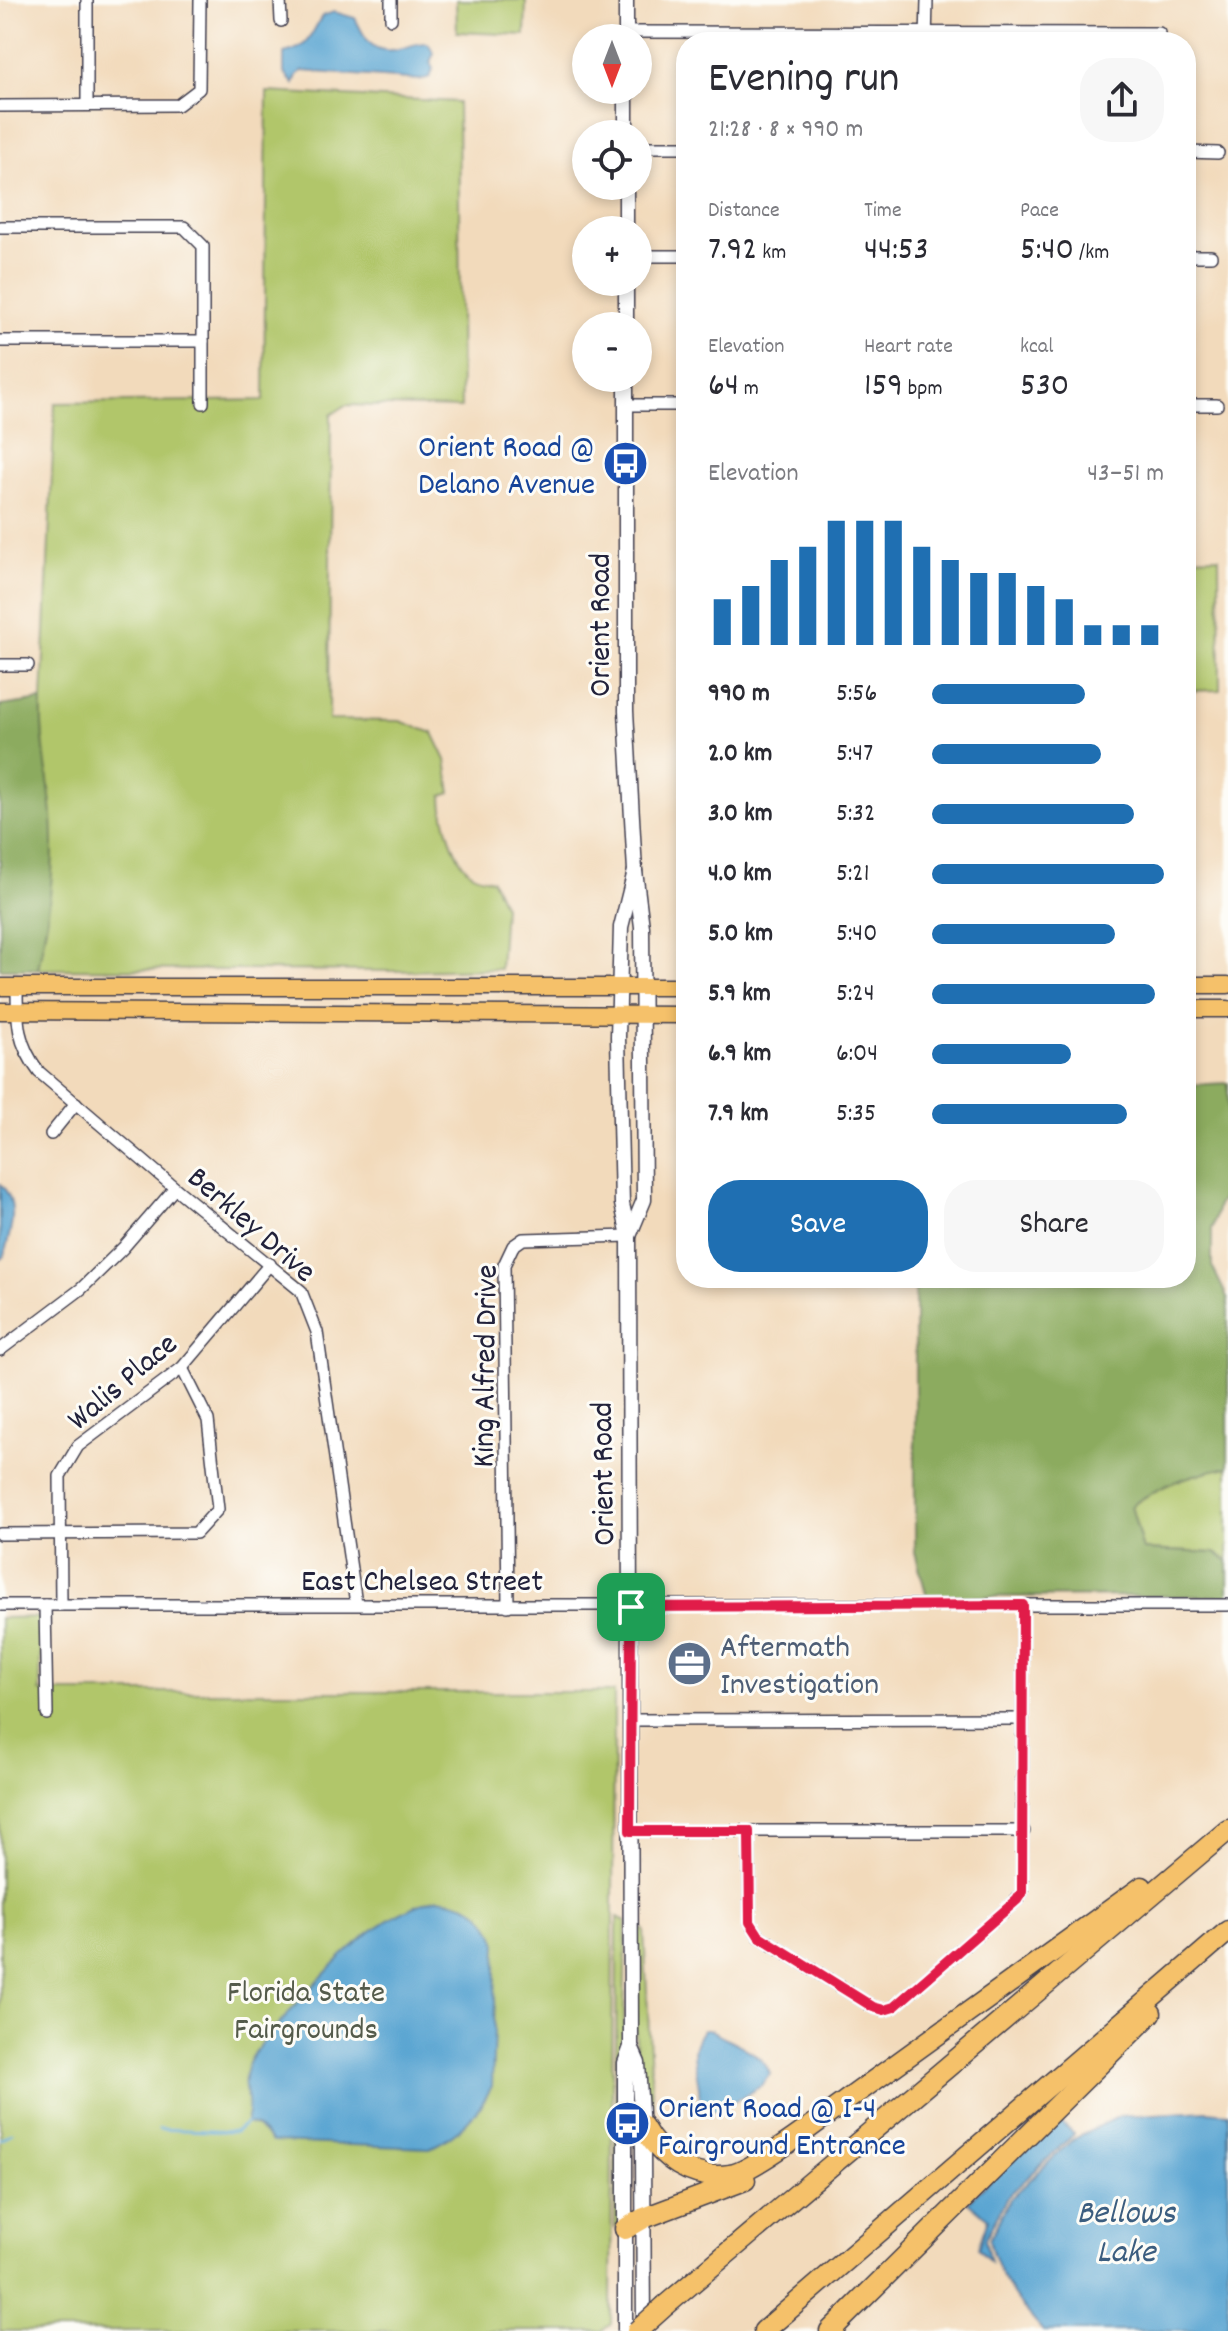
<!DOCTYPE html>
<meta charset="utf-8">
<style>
body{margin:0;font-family:Dekko,sans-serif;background:#f7f7f7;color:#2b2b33;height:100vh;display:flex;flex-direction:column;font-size:30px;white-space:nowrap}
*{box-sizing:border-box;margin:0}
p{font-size:26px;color:#7c7c81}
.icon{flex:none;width:44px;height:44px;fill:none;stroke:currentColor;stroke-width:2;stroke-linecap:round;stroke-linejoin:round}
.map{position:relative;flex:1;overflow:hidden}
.panel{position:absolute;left:676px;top:32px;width:520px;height:1256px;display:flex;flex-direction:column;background:#fff;border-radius:32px;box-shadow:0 4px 12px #0003}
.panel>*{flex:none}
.needle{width:52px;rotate:180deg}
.controls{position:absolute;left:572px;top:24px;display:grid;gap:16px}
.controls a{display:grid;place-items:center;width:80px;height:80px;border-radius:50%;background:#fff;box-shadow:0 4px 12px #0003;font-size:40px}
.pin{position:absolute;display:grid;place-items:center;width:68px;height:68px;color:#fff;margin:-34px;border-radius:16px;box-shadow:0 4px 12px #0006}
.round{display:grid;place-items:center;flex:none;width:84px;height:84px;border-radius:32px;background:#f7f7f7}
.head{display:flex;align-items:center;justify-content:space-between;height:136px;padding:0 32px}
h1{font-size:44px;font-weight:600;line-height:60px}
.stats{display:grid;grid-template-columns:repeat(3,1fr);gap:12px;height:136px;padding:8px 32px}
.stats div{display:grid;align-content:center}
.stats b{font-size:34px;font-weight:600}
.stats small{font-size:22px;font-weight:400}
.stats p{font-size:22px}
.chart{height:224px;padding:16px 32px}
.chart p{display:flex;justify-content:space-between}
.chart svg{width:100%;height:144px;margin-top:8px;stroke:#1f6fb2;stroke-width:6}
.action{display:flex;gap:16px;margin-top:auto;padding:16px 32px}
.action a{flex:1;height:92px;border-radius:32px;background:#1f6fb2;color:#fff;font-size:32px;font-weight:600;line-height:92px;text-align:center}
.action a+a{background:#f7f7f7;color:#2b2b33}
ul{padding:0 32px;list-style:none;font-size:26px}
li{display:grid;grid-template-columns:128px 96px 1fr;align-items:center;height:60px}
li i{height:20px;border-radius:10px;background:#1f6fb2}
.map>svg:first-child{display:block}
.green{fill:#b1c66a;stroke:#6a7452;stroke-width:2}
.forest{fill:#8cab5e;stroke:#57664c;stroke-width:2}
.water{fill:#5aa5d2;stroke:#3e6486;stroke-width:2}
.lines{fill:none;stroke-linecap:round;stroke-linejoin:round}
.stream{stroke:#5aa5d2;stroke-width:3}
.minor-casing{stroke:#413e4e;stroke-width:14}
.tertiary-casing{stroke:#413e4e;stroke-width:17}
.primary-casing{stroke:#413e4e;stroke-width:19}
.motorway-casing{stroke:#413e4e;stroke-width:23}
.minor{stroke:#fff;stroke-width:11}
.tertiary{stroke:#fff;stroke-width:14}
.primary{stroke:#f5c16b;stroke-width:16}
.motorway{stroke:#f5c16b;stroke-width:20}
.motorway-bridge-casing{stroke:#413e4e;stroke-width:23;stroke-linecap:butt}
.motorway-bridge{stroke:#f5c16b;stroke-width:20}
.route-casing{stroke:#fff;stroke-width:16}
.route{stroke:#e11d48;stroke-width:10}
.labels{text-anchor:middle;stroke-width:6;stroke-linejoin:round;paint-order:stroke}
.transit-label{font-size:32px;fill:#164399;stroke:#fdfcf7;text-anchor:end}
.street-label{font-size:32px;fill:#22223b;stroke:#fdfcf7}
.service-label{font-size:32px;fill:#4e5e75;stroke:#fdfcf7;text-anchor:start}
.park-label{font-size:32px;fill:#545b4b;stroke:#fdfcf7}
.water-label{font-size:34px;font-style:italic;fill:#3b5d7f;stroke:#fdfcf7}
</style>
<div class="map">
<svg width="1228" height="2331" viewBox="0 0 1228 2331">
<rect width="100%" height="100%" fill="#fdfcf7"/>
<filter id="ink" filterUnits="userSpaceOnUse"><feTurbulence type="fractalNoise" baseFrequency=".0125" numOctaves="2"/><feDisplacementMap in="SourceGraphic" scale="16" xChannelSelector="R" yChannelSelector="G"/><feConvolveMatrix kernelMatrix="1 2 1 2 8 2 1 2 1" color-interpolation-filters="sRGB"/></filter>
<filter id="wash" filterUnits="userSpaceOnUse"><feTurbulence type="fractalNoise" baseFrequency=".006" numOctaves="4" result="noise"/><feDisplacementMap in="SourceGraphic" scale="32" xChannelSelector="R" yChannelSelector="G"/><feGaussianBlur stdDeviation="1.8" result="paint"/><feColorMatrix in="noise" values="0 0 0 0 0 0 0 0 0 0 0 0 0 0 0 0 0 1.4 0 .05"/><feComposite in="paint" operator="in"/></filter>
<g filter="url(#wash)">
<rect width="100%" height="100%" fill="#f2dabb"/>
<g class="green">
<path d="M456,0H526L525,35L457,32Z"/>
<path d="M267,92L458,102L461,408L346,405L331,415L329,720L400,721L433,733L446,760L451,793L442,796C442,816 454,863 473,874C478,877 486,878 492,880L504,906L500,969L395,971L38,969L48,916L41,723L55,403L198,401V408L207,409L208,401L264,400Z"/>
<path d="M1219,557L1220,690L1186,691V558Z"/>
<path d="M1228,1467V1560L1215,1553L1143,1550L1131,1506C1164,1484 1189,1474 1228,1467Z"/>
<path d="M41,1617L40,1692H614L611,2324L602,2331H0V1618Z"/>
<path d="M617,1917L626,1921L620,2225L615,2228Z"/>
<path d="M637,1926L644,1930L654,2135C629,2094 636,1977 637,1926Z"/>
</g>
<g class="forest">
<path d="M42,700C40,739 49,777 52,816C56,867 48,919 38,969H0V706Z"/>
<path d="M1228,1083V1191L1218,1206L1212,1229V1266L1228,1299V1467C1192,1474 1161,1484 1131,1506L1143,1550L1215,1553L1228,1560V1596L927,1597L915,1552V1278H1186V1085Z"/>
</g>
<g class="water">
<path d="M334,12L355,18C367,42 373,56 403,48C413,46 416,42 428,43L434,53L430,62L433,69L430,77L421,80L302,71L297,75L294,84L284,73V53C309,48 310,36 322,16Z"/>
<path d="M0,1184C21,1203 10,1235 3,1258L0,1260Z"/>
<path d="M438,1898C471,1903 487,1911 497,1944L492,2086C478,2114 458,2135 430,2148L272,2142L256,2126L246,2123C246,2119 248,2115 248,2111C248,2097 241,2083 247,2068C254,2048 275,2030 288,2014C332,1965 372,1917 438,1898Z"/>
<path d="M703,2030H711C730,2041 763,2052 770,2074L761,2086L718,2111L699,2108C699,2099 700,2090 698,2081C695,2060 689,2050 703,2030Z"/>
<path d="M1207,2111L1228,2113V2331H1043C1017,2302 998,2278 989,2240L1010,2199L1072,2140L1120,2116Z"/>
<path d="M1055,2118L1074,2134L1007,2197L985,2239L990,2261L978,2248L988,2219L968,2202Z"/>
</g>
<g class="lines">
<g class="stream">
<path d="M159,2129L235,2132L246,2123"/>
<path d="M0,2139L12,2132"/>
</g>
</g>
</g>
<g filter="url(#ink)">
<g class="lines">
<defs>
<g id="minor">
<path d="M87,0V105"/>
<path d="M280,0L281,21"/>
<path d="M391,0V19"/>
<path d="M626,32L1159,33"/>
<path d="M926,42L927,0"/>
<path d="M0,106L178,105L199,89L200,0"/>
<path d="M638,147H686"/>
<path d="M1186,152L1218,153"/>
<path d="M0,227H184L203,246V403"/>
<path d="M638,256H686"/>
<path d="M1186,256H1211"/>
<path d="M0,341H203"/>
<path d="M626,405H686"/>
<path d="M1186,405H1217"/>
<path d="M0,665H28"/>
<path d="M17,987C17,1022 17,1043 39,1072L175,1188L301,1291L317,1332L356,1604"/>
<path d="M51,1134L76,1103"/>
<path d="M0,1350L81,1289L123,1248L175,1188"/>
<path d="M0,1534L196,1533L218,1509L208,1420L182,1368"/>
<path d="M0,1605H1228"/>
<path d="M45,1605L47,1714"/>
<path d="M61,1605L60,1476L78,1446L182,1368L270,1264"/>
<path d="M508,1606L504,1265L513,1246L523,1239L629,1236"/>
<path d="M630,1720L1023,1719"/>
<path d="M630,1831H1024"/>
<path d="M749,1831L750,1922L759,1936L873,2007L884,2010L894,2007L1017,1900L1022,1892L1023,1605"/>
</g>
<g id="tertiary">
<path d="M626,38V0"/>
<path d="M626,134V90"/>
<path d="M626,230V186"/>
<path d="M626,326V282"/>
<path d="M626,378V711L635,871L642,927L644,1200L629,1236"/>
<path d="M631,2047L638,2063L643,2148L644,2329"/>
<path d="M625,2331V2063L631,2047L629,1236L622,1204L618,1037L621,927L635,871"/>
</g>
<g id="primary">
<path d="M1186,985H1228"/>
<path d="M0,987H686"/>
<path d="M1186,1009H1228"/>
<path d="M0,1011L686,1015"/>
</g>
<g id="motorway">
<path d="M642,2125C660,2158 691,2181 730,2175C753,2172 825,2116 847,2100C946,2029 1044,1958 1142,1887"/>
<path d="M625,2229L644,2218L745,2180"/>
<path d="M666,2305L1228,1830"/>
<path d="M764,2331L1228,1931"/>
<path d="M830,2331L1151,2013"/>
</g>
</defs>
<use href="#minor" class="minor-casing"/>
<use href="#tertiary" class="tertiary-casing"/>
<use href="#primary" class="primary-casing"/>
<use href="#motorway" class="motorway-casing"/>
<use href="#minor" class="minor"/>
<use href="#tertiary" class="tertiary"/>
<use href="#primary" class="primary"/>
<use href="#motorway" class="motorway"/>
<defs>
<path id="motorway-bridge" d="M637,2331L666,2305"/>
</defs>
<use href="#motorway-bridge" class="motorway-bridge-casing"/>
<use href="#motorway-bridge" class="motorway-bridge"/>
</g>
</g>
<g class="lines" filter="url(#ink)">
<defs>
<path id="route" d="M1023,1605L1022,1892L1017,1900L894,2007L884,2010L873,2007L759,1936L750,1922L749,1831H630L631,1607Z"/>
</defs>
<use href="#route" class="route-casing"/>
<use href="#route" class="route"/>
</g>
<defs>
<symbol id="bus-disc" viewBox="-11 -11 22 22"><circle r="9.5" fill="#1a4fb4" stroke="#fdfcf7"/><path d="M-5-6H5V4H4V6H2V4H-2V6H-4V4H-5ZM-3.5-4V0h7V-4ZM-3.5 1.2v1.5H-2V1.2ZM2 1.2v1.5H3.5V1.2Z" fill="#fff"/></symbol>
<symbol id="office-disc" viewBox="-11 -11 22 22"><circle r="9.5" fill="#5c6f8a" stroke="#fdfcf7"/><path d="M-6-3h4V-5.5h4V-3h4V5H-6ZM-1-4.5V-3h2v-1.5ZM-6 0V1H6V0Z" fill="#fff"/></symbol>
</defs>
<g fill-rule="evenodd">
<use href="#bus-disc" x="600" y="438" width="51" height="51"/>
<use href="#office-disc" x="664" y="1638" width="51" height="51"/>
<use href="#bus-disc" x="602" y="2098" width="51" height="51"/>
</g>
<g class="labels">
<g class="transit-label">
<text x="595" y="456">Orient Road @<tspan x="595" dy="37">Delano Avenue</tspan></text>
<text x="658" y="2117" text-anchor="start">Orient Road @ I-4<tspan x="658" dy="37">Fairground Entrance</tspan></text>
</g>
<g class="street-label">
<text transform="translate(598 625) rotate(-90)" y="11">Orient Road</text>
<text transform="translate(253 1223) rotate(41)" y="11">Berkley Drive</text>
<text transform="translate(483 1366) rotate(-89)" y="11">King Alfred Drive</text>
<text transform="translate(121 1380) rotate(-40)" y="11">Walis Place</text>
<text transform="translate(601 1474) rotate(-91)" y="11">Orient Road</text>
<text x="422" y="1590">East Chelsea Street</text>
</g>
<g class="service-label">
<text x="720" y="1656">Aftermath<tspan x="720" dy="37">Investigation</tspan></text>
</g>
<g class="park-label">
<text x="306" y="2001">Florida State<tspan x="306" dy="37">Fairgrounds</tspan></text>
</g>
<g class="water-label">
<text x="1126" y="2222">Bellows<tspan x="1126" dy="39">Lake</tspan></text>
</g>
</g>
</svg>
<div class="controls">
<a><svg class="needle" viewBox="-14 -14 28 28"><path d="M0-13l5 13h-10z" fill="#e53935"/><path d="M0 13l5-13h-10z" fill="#7c7c81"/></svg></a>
<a><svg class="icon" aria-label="locate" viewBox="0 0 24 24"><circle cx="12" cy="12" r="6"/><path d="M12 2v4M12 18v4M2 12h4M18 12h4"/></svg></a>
<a>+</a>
<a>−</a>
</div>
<div class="pin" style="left:631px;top:1607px;background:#1e9e55"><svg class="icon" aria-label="arrive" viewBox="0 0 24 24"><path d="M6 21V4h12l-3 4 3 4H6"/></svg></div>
<section class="panel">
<div class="head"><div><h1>Evening run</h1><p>21:28 · 8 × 990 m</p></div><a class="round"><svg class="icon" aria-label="share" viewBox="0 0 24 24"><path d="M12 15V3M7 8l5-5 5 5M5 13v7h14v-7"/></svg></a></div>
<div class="stats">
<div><p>Distance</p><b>7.92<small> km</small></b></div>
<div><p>Time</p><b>44:53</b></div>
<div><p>Pace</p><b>5:40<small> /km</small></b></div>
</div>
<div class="stats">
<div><p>Elevation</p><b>64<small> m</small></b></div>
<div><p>Heart rate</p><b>159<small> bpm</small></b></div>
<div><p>kcal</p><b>530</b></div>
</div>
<div class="chart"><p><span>Elevation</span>43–51 m</p>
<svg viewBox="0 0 160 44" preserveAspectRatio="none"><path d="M5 44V30M15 44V26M25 44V18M35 44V14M45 44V6M55 44V6M65 44V6M75 44V14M85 44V18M95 44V22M105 44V22M115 44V26M125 44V30M135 44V38M145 44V38M155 44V38"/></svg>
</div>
<ul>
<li><b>990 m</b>5:56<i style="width:66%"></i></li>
<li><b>2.0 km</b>5:47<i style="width:73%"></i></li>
<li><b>3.0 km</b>5:32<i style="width:87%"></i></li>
<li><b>4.0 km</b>5:21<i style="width:100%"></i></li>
<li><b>5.0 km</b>5:40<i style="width:79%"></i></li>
<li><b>5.9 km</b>5:24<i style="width:96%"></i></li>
<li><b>6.9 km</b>6:04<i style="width:60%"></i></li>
<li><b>7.9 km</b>5:35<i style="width:84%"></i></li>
</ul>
<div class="action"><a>Save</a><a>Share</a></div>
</section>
</div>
